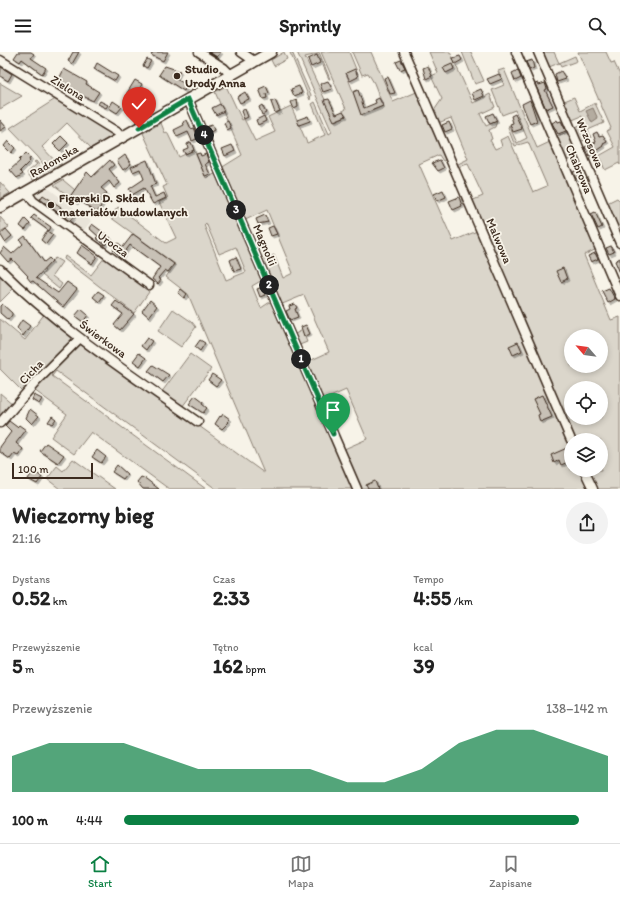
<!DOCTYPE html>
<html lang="pl">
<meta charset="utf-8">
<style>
body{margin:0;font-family:Itim,sans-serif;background:#f2f2f2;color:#222;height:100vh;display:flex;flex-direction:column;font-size:15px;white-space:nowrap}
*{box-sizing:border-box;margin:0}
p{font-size:13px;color:#767676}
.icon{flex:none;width:22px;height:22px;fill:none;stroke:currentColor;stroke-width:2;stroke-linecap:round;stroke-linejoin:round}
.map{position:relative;height:437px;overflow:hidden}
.drawer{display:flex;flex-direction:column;background:#fff;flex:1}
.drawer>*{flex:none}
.needle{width:26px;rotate:298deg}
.tools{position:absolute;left:564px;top:277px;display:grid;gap:8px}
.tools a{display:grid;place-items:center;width:44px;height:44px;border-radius:50%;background:#fff;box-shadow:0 2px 6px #0003;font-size:20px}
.scale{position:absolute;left:12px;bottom:10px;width:81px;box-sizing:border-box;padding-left:4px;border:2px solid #3b2a1e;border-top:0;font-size:11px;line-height:14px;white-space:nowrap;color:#3b2a1e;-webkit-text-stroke:3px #f7f3e8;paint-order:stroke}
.pin{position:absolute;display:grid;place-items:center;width:34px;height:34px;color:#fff;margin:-41px -17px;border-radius:50% 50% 50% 0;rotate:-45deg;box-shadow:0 0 4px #0007}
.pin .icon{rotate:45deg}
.km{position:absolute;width:20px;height:20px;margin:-10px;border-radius:50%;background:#222;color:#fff;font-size:11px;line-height:20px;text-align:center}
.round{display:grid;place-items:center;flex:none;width:42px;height:42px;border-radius:21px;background:#f2f2f2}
.overview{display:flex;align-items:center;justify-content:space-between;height:68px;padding:0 12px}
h1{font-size:22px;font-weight:800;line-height:30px}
.figures{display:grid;grid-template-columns:repeat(3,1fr);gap:6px;height:68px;padding:4px 12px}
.figures div{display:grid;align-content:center}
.figures b{font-size:20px;font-weight:800}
.figures small{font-size:11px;font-weight:400}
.figures p{font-size:11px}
.chart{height:112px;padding:8px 12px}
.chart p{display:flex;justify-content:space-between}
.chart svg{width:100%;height:72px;margin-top:4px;fill:#0b8043;opacity:.7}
ul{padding:0 12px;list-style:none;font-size:13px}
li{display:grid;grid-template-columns:64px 48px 1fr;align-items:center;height:30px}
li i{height:10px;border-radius:5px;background:#0b8043}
header{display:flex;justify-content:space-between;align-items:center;height:52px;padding:0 12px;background:#fff;font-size:18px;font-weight:800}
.dock{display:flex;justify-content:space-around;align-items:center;height:56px;border-top:1px solid #e0e0e0;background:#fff;font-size:11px;color:#767676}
.dock a{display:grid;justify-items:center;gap:2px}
.dock .selected{color:#0b8043}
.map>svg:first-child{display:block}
.built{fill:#e9e4d9}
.green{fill:#dbd6cb;stroke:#8b8074;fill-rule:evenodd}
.water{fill:#b4aca0;stroke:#84786c}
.building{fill:#c8c1b6;stroke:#3b2a1e;filter:url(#shadow)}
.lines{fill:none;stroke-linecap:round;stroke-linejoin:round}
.minor-casing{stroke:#3b2a1e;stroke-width:11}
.major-casing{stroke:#3b2a1e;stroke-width:13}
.minor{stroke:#f7f3e8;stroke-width:8}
.major{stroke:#f7f3e8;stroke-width:10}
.route-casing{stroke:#fff;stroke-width:8}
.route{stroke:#0b8043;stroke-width:5}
.poi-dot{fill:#3b2a1e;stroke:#f7f3e8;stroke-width:1.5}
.labels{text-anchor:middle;stroke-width:3.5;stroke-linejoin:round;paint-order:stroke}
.poi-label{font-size:12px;font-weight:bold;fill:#3b2a1e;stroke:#f7f3e8;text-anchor:start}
.street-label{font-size:12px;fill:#3b2a1e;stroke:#f7f3e8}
</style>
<header><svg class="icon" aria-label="menu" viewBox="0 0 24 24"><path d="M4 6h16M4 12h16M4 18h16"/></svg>Sprintly<svg class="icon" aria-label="search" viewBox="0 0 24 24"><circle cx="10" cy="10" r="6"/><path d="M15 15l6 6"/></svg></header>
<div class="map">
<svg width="620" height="437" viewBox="0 0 620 437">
<defs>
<filter id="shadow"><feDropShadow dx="2" dy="2" stdDeviation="0" flood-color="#0004"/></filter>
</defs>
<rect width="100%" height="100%" fill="#f7f3e8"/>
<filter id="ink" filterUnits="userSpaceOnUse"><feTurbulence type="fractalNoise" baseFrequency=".025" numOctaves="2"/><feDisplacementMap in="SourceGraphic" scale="8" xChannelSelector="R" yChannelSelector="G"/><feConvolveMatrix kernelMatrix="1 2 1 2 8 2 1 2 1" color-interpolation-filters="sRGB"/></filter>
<g filter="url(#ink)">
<path class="built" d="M48,136L91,169L82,181L33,145Z"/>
<g class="green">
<path d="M284,0L287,7L274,14L271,8Z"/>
<path d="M292,0L311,43L310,48L292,5L290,1Z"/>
<path d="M297,0H319L330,27H329L318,2L305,5L335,69L346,64L343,59L346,57L321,0H349L358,22L355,18L346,21L362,63L383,54L374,31L368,21L362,23L352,0H371L393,50L419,39L448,107L443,109L439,103L419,112L453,189L482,177L471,149L483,144L468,112L457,115L456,113L468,107L451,66L438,71L433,60L442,47L431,24L438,21L429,0H450L473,51L490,42L495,55L480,62L486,74L497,69L495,75L489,78L492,87L490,88L495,97L502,94L500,88L508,84L533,140L547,134L528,90L515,94L508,76L509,73L517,91L527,86L515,58L502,63L492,38L504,33L498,19L504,17L537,96L552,89L599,196L584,203L611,268L620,265V437H358L342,398L367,387L346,338L321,349L305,311L329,300L304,243L280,253L261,209L274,203L283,226L293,221L267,158L243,169L221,116L242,103L215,40L226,34L242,68L244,67L255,89L275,80L268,65L291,54L307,91L325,83L312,52L315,50L329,82L332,80ZM571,284H601V314H571ZM571,336H601V366H571ZM571,388H601V418H571Z"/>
<path d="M462,0H471L484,29L475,32Z"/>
<path d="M541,0H554L559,11L575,4L577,9L561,15L559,11L549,15L546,13Z"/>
<path d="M578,0H606L611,11L614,10L620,23V113L619,111L605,118L599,104L615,95L607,79L611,76Z"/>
<path d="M0,31L22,44L0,57Z"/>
<path d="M574,45L580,59L595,51L604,71L588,78L591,86L579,90L573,76L585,71L582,64L570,69L562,50Z"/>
<path d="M57,46L116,82L91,96L67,71L42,95L58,112H62L49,120L38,105L10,76Z"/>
<path d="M161,71L165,81L167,80L179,105L194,98L206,126L217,121L264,227L252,234L261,256L273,248L356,437H216L56,319L52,324L206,437H169L91,380L74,402L51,385L67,362L34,338L68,302L83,290L264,421L188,242L166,225L175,212L110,165L118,155L166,191L176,186L159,150L168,146L163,135L167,133L143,81ZM206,171L219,202L236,195L246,220L226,228L204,173Z"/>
<path d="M570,79L581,103L565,110L554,85Z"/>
<path d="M36,109L46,122L34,129L27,121L37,112L34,110Z"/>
<path d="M63,128L75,138L70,145L54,133Z"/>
<path d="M0,130L10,141L0,147Z"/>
<path d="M617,146L620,149V174L615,176L605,152Z"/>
<path d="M0,165L9,175L0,180Z"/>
<path d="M65,204L91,223L105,205L138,228L149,240L134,261L64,207Z"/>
<path d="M55,206L62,210L52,224L62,232L59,237L42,223L45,219L43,217Z"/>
<path d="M0,220L15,235L0,250Z"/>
<path d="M173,257L192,270L196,275L181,295L158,279Z"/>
<path d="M45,261L61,273L77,289L24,341L0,317V267L25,288Z"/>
<path d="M301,279L303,280L307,290L297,294L293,283Z"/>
<path d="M190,302L211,317L182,355L161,341Z"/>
<path d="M0,341L14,353L2,365L0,364Z"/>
<path d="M73,407L115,437H60L47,427L57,414L63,419Z"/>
</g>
<path class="water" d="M593,56L598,67L592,71L586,59Z"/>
<g class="building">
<path d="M18,0H31L34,2L31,6L46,16L42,22L22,7L20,10L14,6Z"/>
<path d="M73,0H79L72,12L68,9Z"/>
<path d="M153,0H168L163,9L151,3Z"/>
<path d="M209,0H221L217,5Z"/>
<path d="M317,3L320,11L311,15L308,7Z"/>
<path d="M460,4L462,8L455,12L453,6Z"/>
<path d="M147,7L151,9L147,16L143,14Z"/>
<path d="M401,8L405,16L400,18L396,10Z"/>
<path d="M532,8L534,16L530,18L526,10Z"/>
<path d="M97,11L118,24L115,29L94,17Z"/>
<path d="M452,12L454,17L446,21L443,16Z"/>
<path d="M165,14L180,19L176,27L187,33L184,39L159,23Z"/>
<path d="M428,14L432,24L426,27L423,16Z"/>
<path d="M1,15L12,22L8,29L0,24Z"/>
<path d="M64,17L87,30L86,32L99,40L93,49L61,33L63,30L59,27Z"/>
<path d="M355,17L358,25L350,29L346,21Z"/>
<path d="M518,18L521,26L515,29L512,21Z"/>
<path d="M561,19L566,27L557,30L555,22Z"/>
<path d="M499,22L502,27L490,32L487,27Z"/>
<path d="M388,25L395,41L390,42L384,26Z"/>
<path d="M135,28L142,32L135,46L127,41Z"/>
<path d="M328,29L332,37L323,40L320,32Z"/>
<path d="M538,31L539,33L545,31L547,37L545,38L553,54L546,57L535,32Z"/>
<path d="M266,34L269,41L266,42L267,46L263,47L259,37Z"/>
<path d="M299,34L302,41L294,44L291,37Z"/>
<path d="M481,37L484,44L475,48L472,41Z"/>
<path d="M358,38L364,56L376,51L375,48L379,46L383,54L361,63L353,40Z"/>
<path d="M245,40L249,47L240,51L237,45Z"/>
<path d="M329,47L336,62L343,59L346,64L334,69L324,48Z"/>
<path d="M275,48L280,59L275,61L271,50Z"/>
<path d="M297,48L298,55L294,57L291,50Z"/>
<path d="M530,48L537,69L530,72L522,52Z"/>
<path d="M100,49L108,53L106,56L98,52Z"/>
<path d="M113,49L122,55L117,61L109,56Z"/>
<path d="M220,52L224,59L216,63L212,56Z"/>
<path d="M262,53L266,61L262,63L259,55Z"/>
<path d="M245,57L248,65L244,67L241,59Z"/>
<path d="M493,61L497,69L490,72L486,64Z"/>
<path d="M515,62L522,77L513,80L510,72L513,71L511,64Z"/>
<path d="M264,64L266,69L258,73L256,68Z"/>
<path d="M308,64L310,69L299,73L297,68Z"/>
<path d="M0,68L6,75L0,79Z"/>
<path d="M187,68L191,77L194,76L199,86L192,89L188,80L177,85L174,78L184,73L183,70Z"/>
<path d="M557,68L558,70L561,69L566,79L558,82L552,71Z"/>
<path d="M228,69L231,76L227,78L224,71Z"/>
<path d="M449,70L452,77L445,80L442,73Z"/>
<path d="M212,73L214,78L209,81L206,75Z"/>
<path d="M597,80L599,84L603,83L607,90L603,92L604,94L589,104L585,95L596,90L593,82Z"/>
<path d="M61,84L68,91L60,99L53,92Z"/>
<path d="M8,89L15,96L11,101L4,94Z"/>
<path d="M191,90L194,98L185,102L183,98L188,96L187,92Z"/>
<path d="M232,93L235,99L225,104L222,97Z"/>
<path d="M26,101L31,106L29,107L30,109L20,119L23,122L17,126L10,118L20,109L19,108Z"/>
<path d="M200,101L201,104L206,102L209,110L205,112L210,122L205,124L196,102Z"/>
<path d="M125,103L131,112L123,118L117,109Z"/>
<path d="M110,108L114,113L109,117L120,131L114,136L109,129L101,136L107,141L99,148L102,152L97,161L82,150L78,148L76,151L69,146L87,120L92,125Z"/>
<path d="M147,108L156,132L150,134L155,145L164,141L166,146L153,152L144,136L132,143L129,137L144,127L140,117L133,120L131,115Z"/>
<path d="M440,108L444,116L438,119L432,111Z"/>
<path d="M579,117L583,124L576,127L573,120Z"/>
<path d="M443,138L446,145L437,149L434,142Z"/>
<path d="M43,143L61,155L57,160L40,147Z"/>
<path d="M459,145L462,154L453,158L449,149Z"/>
<path d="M70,160L74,164L70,169L65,166Z"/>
<path d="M595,160L602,175L598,177L591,162Z"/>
<path d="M34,163L51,175L49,179L31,166Z"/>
<path d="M265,163L268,170L258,172L256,167Z"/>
<path d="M25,167L30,172L25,178L20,174Z"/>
<path d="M92,172L111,186L105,193L96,186L98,184L89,176Z"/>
<path d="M273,174L277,182L271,184L268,176Z"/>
<path d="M6,177L12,184L5,190L0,182Z"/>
<path d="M47,179L53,183L46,192L41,188Z"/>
<path d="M133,182L174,212L168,220L165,218L158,226L161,228L158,232L152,227L160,215L130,193L121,205L113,198L118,191L123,195Z"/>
<path d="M25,184L44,210L49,206L52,209L36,226L58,241L67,230L77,237L63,255L33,229L31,230L27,225L28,224L12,207L8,210L0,201L4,195L12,202L23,192L20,188Z"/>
<path d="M82,193L97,204L92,212L77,201Z"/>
<path d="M611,194L614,200L609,202L606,196Z"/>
<path d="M595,201L598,207L591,210L588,204Z"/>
<path d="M236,205L241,217L234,219L230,208Z"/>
<path d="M620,206V221L615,209Z"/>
<path d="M563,216L567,227L561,230L556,219Z"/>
<path d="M262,235L265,243L260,245L257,237Z"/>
<path d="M609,236L615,247L608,251L602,239Z"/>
<path d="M181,237L187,242L184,246L178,241Z"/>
<path d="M98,239L104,243L99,250L93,245Z"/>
<path d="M150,248L157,254L149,265L142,259Z"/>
<path d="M116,249L134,262L120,278L114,273L123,262L112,254Z"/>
<path d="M2,252L12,261V263L8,268L0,261V254Z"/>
<path d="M295,252L297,256L295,257L298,265L290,268L286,259L290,257L289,254Z"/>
<path d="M81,257L88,263L83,270L75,264Z"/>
<path d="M22,268L30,274L23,284L17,276Z"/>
<path d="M306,273L310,282L304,284L301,275Z"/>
<path d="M147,286L152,289L146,298L141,294Z"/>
<path d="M200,288L205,291L200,299L195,295Z"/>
<path d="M518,290L522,299L513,303L509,294Z"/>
<path d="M139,301L146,306L140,314L133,309Z"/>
<path d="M153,313L169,323L163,330L148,319Z"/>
<path d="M212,322L221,328L216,334L208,328Z"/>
<path d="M34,343L42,347L39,352L32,348Z"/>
<path d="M542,343L552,365L540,370L538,363L540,362L533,347Z"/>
<path d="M195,344L203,350L202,352L207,356L203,361L189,352Z"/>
<path d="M340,349L345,359L334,364L330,354Z"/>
<path d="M30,357L39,364L32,372L26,366Z"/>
<path d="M223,362L230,367L228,369L229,370L222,377L215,372L220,364L221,365Z"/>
<path d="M52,364L56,367L52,372L48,370Z"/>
<path d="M9,369L17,375L19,373L26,378L16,391L23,397L18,404L14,402L10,407L0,400V395L11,380L5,374Z"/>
<path d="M46,391L64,403L58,411L40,399Z"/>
<path d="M567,396L569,401L565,403L568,410L561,413L559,408L554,411L551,403Z"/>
<path d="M97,398L106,405L101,411L92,405Z"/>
<path d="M117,413L127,422L123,427L112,420Z"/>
<path d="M35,420L42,425L37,432L28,427L32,421L34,422Z"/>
<path d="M141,425L146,427L159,437H143L137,430Z"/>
<path d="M375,429L378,437H368L366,433Z"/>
</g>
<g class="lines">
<defs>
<g id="minor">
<path d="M199,0L224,16L231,23"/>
<path d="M241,0L254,9"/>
<path d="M404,0L571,388"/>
<path d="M516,0L620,244"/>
<path d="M538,0L620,191"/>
<path d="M0,8L117,80L122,86"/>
<path d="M188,47L357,437"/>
<path d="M27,140L33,149L149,233"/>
<path d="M0,217C59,276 130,322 198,370"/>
<path d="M0,371L36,330L80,286"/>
<path d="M584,418L593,437"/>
</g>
<path id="major" d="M0,155L271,0"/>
</defs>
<use href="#minor" class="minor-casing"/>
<use href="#major" class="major-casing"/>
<use href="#minor" class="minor"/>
<use href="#major" class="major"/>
</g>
</g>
<g class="lines" filter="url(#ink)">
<defs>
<path id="route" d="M139,76L188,47L333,382"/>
</defs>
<use href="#route" class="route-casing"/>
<use href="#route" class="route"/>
</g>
<g class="poi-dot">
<circle cx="177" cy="24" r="4"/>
<circle cx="51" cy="153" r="4"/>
</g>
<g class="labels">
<g class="poi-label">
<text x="185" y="21">Studio<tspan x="185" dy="14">Urody Anna</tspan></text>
<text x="59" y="150">Figarski D. Skład<tspan x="59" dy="14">materiałów budowlanych</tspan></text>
</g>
<g class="street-label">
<text transform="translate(68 36) rotate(32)" y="4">Zielona</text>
<text transform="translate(590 91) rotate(67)" y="4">Wrzosowa</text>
<text transform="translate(54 109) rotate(-30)" y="4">Radomska</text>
<text transform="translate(579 117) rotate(67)" y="4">Chabrowa</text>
<text transform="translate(499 189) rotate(67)" y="4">Malwowa</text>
<text transform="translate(113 192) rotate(36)" y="4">Urocza</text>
<text transform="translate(265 193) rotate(67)" y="4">Magnolii</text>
<text transform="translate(103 287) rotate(36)" y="4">Świerkowa</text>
<text transform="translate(31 320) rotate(-46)" y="4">Cicha</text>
</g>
</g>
</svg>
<div class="tools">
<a><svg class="needle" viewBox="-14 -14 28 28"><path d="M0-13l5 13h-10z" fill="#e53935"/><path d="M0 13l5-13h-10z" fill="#767676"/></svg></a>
<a><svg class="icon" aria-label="locate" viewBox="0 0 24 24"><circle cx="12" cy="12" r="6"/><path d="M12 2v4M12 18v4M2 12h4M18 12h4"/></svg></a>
<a><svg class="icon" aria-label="layers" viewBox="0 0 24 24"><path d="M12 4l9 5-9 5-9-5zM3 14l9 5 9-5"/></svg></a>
</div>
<div class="scale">100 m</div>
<div class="pin" style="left:333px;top:382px;background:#1e9e55"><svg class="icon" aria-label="arrive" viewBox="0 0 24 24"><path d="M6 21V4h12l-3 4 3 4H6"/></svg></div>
<div class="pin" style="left:139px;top:76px;background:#d93025"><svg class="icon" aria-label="check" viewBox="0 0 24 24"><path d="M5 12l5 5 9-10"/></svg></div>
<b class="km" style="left:301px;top:307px">1</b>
<b class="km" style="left:269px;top:233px">2</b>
<b class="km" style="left:236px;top:158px">3</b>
<b class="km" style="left:204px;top:83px">4</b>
</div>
<section class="drawer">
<div class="overview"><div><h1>Wieczorny bieg</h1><p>21:16</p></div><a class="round"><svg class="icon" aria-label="share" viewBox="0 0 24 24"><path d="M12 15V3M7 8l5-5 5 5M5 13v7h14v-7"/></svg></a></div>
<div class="figures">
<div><p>Dystans</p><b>0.52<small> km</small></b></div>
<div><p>Czas</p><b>2:33</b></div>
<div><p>Tempo</p><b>4:55<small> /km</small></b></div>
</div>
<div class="figures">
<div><p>Przewyższenie</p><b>5<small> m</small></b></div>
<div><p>Tętno</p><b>162<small> bpm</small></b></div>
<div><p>kcal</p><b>39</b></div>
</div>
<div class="chart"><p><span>Przewyższenie</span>138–142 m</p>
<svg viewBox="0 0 160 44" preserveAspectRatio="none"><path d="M0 44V22L10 14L20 14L30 14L40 22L50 30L60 30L70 30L80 30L90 38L100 38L110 30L120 14L130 6L140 6L150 14L160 22V44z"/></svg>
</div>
<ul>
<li><b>100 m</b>4:44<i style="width:94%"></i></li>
</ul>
</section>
<nav class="dock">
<a class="selected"><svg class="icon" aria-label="home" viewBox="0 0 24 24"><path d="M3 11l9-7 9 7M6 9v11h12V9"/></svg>Start</a>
<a><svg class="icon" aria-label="map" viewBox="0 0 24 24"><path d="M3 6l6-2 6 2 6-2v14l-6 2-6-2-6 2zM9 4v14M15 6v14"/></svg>Mapa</a>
<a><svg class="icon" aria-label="saved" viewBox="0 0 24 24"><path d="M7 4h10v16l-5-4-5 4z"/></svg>Zapisane</a>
</nav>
